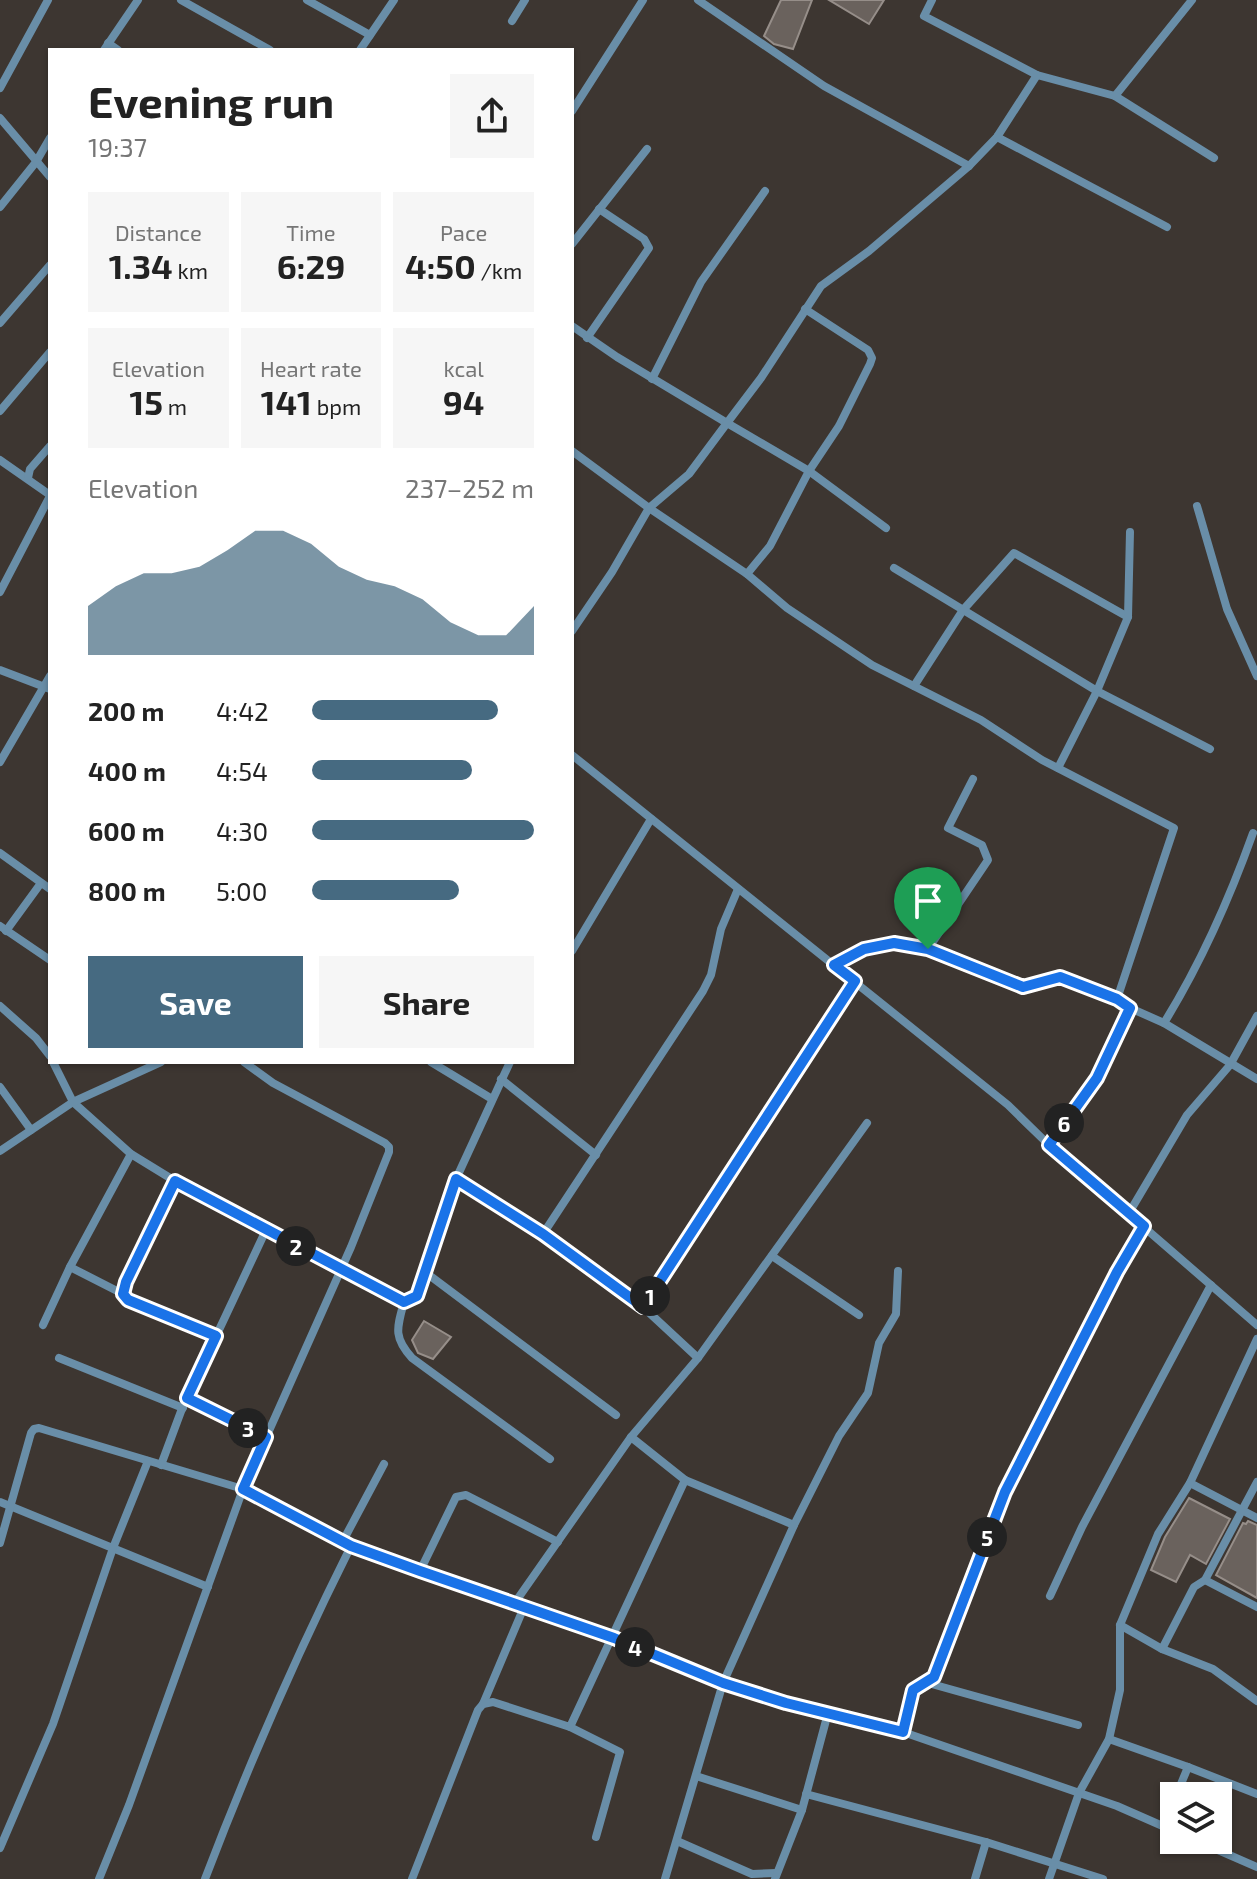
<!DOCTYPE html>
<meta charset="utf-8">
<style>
body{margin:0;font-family:"Exo 2",sans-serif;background:#f6f6f6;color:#222;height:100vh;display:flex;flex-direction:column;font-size:30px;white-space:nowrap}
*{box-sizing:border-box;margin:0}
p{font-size:26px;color:#767676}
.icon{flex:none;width:44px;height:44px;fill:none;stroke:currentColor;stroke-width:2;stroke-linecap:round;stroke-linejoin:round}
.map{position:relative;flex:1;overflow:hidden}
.details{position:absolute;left:48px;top:48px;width:526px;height:1016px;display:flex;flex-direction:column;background:#fff;border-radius:0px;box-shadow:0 2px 6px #0004}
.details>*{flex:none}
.controls{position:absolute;left:1160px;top:1782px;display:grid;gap:16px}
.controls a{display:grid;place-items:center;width:72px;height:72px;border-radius:0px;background:#fff;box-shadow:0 2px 6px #0004;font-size:40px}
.pin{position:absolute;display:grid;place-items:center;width:68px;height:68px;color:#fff;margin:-82px -34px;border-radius:50% 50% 50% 0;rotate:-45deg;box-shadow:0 0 8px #0007}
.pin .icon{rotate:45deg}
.km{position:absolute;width:40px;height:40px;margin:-20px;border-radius:50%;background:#222;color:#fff;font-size:22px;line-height:40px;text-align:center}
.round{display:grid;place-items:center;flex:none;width:84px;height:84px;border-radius:0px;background:#f6f6f6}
.overview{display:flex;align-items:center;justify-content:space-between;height:136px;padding:0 40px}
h1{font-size:44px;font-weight:700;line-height:60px}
.figures{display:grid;grid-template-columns:repeat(3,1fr);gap:12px;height:136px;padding:8px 40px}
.figures div{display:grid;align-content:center;border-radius:0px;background:#f6f6f6;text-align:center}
.figures b{font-size:34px;font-weight:700}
.figures small{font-size:22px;font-weight:400}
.figures p{font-size:22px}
.chart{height:224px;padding:16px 40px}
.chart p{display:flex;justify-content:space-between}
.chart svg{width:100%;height:144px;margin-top:8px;fill:#466a81;opacity:.7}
.primary-button{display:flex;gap:16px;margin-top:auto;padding:16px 40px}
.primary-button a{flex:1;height:92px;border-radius:0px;background:#466a81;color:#fff;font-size:32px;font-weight:700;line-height:92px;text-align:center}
.primary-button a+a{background:#f6f6f6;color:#222}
ul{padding:0 40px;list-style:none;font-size:26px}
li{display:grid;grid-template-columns:128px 96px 1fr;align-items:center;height:60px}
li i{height:20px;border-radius:10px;background:#466a81}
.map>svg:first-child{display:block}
.building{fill:#6a625d;stroke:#968e89;stroke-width:2}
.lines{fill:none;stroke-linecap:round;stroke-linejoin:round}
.street{stroke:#698ea8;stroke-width:8}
.route-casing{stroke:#fff;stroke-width:16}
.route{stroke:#1a73e8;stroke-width:10}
</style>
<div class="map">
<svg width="1257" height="1879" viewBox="0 0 1257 1879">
<rect width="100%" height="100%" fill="#3d3631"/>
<g class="building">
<path d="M781,0H812L793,49L774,44L764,36Z"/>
<path d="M829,0H884L869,24Z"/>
<path d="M424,1321L451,1337L433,1359L418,1353L412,1340Z"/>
<path d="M1189,1498L1230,1519L1206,1564L1190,1555L1176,1582L1151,1570L1165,1537Z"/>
<path d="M1248,1521L1257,1525V1598L1216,1575L1243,1523L1246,1524Z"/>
</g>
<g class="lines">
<g class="street">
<path d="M181,0L270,50"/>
<path d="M307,0L370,35"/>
<path d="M698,0L824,86L969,166"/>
<path d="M512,21L525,0"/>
<path d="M108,43L118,50"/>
<path d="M104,50L138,0"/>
<path d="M360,50L394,0"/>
<path d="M1037,75L1115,96L1192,0"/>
<path d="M0,88L48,0"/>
<path d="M1115,96L1214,158"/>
<path d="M572,111L643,0"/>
<path d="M0,118L50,177"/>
<path d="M997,137L1167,227"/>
<path d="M0,207L36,162L50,138"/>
<path d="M572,244L647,149"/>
<path d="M0,323L50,265"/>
<path d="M572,326L617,357L727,423L761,378L821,286L869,251L969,166L997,137L1037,75L924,16L932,0"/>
<path d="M587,338L649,248L644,239L599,209"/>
<path d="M652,379L701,282L765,191"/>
<path d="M0,411L50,352"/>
<path d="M572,451L649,508L747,574L787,608L872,665L981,720L1042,760L1174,828L1117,999"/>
<path d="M0,460L50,495"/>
<path d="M28,478L30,469L50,446"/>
<path d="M1197,506L1227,609L1257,676"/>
<path d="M894,568L1097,691L1210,749"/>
<path d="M747,574L770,546L809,471L839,426L870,364L872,358L868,350L805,309"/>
<path d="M0,592L50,496"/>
<path d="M572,631L612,572L649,508L689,474L727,423L809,471L886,528"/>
<path d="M0,670L50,689"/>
<path d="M914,686L963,610L1014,553L1128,617"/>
<path d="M572,755L1008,1105L1049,1145L1257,1325"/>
<path d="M0,762L50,676"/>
<path d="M1058,768L1097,691L1128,617L1130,532"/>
<path d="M0,853L50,889"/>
<path d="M0,926L50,960"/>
<path d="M6,931L41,883"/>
<path d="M928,949L988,860L982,845L948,828L973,779"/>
<path d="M572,951L651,819"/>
<path d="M834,965L864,949L894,943L928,949L1023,987L1060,977L1117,999L1130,1008L1164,1023L1257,1079"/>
<path d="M0,1006L36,1038L50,1056"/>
<path d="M1164,1023C1201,963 1229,900 1253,833"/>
<path d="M53,1062L73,1102L131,1154L175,1181L404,1302L417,1296L456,1179L510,1062"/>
<path d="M431,1062L492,1099"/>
<path d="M501,1079L596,1155"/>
<path d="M0,1087L31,1130"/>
<path d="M1049,1145L1097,1078L1130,1008"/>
<path d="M0,1151L73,1102L161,1062"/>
<path d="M456,1179L543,1234"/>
<path d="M175,1181L126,1282L123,1294L128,1300L216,1336"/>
<path d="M1129,1213L1187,1115L1230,1065L1257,1016"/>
<path d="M772,1256L859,1315"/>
<path d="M70,1267L123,1294"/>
<path d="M425,1272L616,1415"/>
<path d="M404,1302C397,1328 393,1337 412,1358L550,1459"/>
<path d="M643,1307L855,981"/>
<path d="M43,1325L70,1267L131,1154"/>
<path d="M59,1358L183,1408"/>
<path d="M698,1358L867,1123"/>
<path d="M266,1437L187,1398L266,1230"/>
<path d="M161,1465L183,1406"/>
<path d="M685,1480L794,1525"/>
<path d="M1190,1483L1257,1518"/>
<path d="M0,1502L208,1587"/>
<path d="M343,1541L384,1464"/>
<path d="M0,1543L31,1433L34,1429L39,1428L243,1489L351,1546L614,1638L723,1683L786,1703L903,1732L1117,1806L1174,1831"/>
<path d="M420,1571L456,1497L466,1495L558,1542"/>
<path d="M1205,1580L1257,1482"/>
<path d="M1050,1596L1082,1527L1211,1285"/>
<path d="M514,1604L631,1437"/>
<path d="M1120,1625L1162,1649L1213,1669L1257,1701"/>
<path d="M1162,1649L1194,1587L1205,1580L1257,1607"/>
<path d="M928,1683L1078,1725"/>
<path d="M483,1704L524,1607"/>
<path d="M570,1727L620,1752L596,1837"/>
<path d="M903,1732L913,1690L934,1677L1005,1492L1117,1272L1144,1226"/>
<path d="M1109,1739L1188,1767L1257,1794"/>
<path d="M696,1776L802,1810"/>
<path d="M806,1794L986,1842L975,1879"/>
<path d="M1176,1796L1188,1767"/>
<path d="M1164,1827L1174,1802"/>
<path d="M1195,1840L1257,1867"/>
<path d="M677,1841L752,1874L776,1873"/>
<path d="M986,1842L1103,1879"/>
<path d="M0,1848L53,1724L113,1548L148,1461"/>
<path d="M99,1879L129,1805L243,1489L351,1247L389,1152V1147L385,1143L273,1083L244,1062"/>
<path d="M205,1879C248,1766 297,1654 351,1546"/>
<path d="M412,1879L478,1710L483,1704L493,1702L570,1727L685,1480L631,1437L698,1358L643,1307L543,1234L703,991L711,975L721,929L738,889"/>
<path d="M665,1879L723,1683L794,1525L839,1436L868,1393L879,1343L896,1314L898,1271"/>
<path d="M775,1879L802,1810L828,1713"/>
<path d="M1049,1879L1079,1793L1109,1739L1120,1690V1625L1158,1534L1190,1483L1257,1339"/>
</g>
</g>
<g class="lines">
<defs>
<path id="route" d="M894,943L928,949L1023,987L1060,977L1117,999L1130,1008L1097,1078L1049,1145L1144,1226L1117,1272L1005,1492L934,1677L913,1690L903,1732L786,1703L723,1683L614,1638L420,1571L351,1546L243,1489L266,1437L187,1398L216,1336L128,1300L123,1294L126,1282L175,1181L404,1302L417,1296L456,1179L543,1234L643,1307L855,981L834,965L864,949Z"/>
</defs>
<use href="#route" class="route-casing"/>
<use href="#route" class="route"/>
</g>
</svg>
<div class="controls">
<a><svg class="icon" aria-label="layers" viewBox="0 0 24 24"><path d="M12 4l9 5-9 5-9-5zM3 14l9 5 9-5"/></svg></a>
</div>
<div class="pin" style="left:928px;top:949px;background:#1e9e55"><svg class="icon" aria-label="arrive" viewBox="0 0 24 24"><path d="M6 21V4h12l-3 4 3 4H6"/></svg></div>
<b class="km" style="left:650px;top:1296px">1</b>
<b class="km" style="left:296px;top:1246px">2</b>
<b class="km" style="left:248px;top:1428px">3</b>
<b class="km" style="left:635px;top:1647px">4</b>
<b class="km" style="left:987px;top:1537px">5</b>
<b class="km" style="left:1064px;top:1123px">6</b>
<section class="details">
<div class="overview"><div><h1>Evening run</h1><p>19:37</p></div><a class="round"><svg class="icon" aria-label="share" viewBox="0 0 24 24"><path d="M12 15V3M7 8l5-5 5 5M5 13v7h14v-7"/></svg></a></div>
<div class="figures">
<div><p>Distance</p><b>1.34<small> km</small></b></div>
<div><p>Time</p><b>6:29</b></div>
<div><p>Pace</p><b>4:50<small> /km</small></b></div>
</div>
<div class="figures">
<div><p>Elevation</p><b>15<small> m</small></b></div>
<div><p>Heart rate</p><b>141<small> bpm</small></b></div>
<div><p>kcal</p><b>94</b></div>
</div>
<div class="chart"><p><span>Elevation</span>237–252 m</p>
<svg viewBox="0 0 160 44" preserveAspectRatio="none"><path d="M0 44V29L10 23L20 19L30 19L40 17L50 12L60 6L70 6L80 10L90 17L100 21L110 23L120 27L130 34L140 38L150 38L160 29V44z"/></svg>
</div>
<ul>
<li><b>200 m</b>4:42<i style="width:84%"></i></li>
<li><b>400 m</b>4:54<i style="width:72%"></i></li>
<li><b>600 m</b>4:30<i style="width:100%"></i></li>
<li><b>800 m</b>5:00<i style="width:66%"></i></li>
</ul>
<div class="primary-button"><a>Save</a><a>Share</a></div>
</section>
</div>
